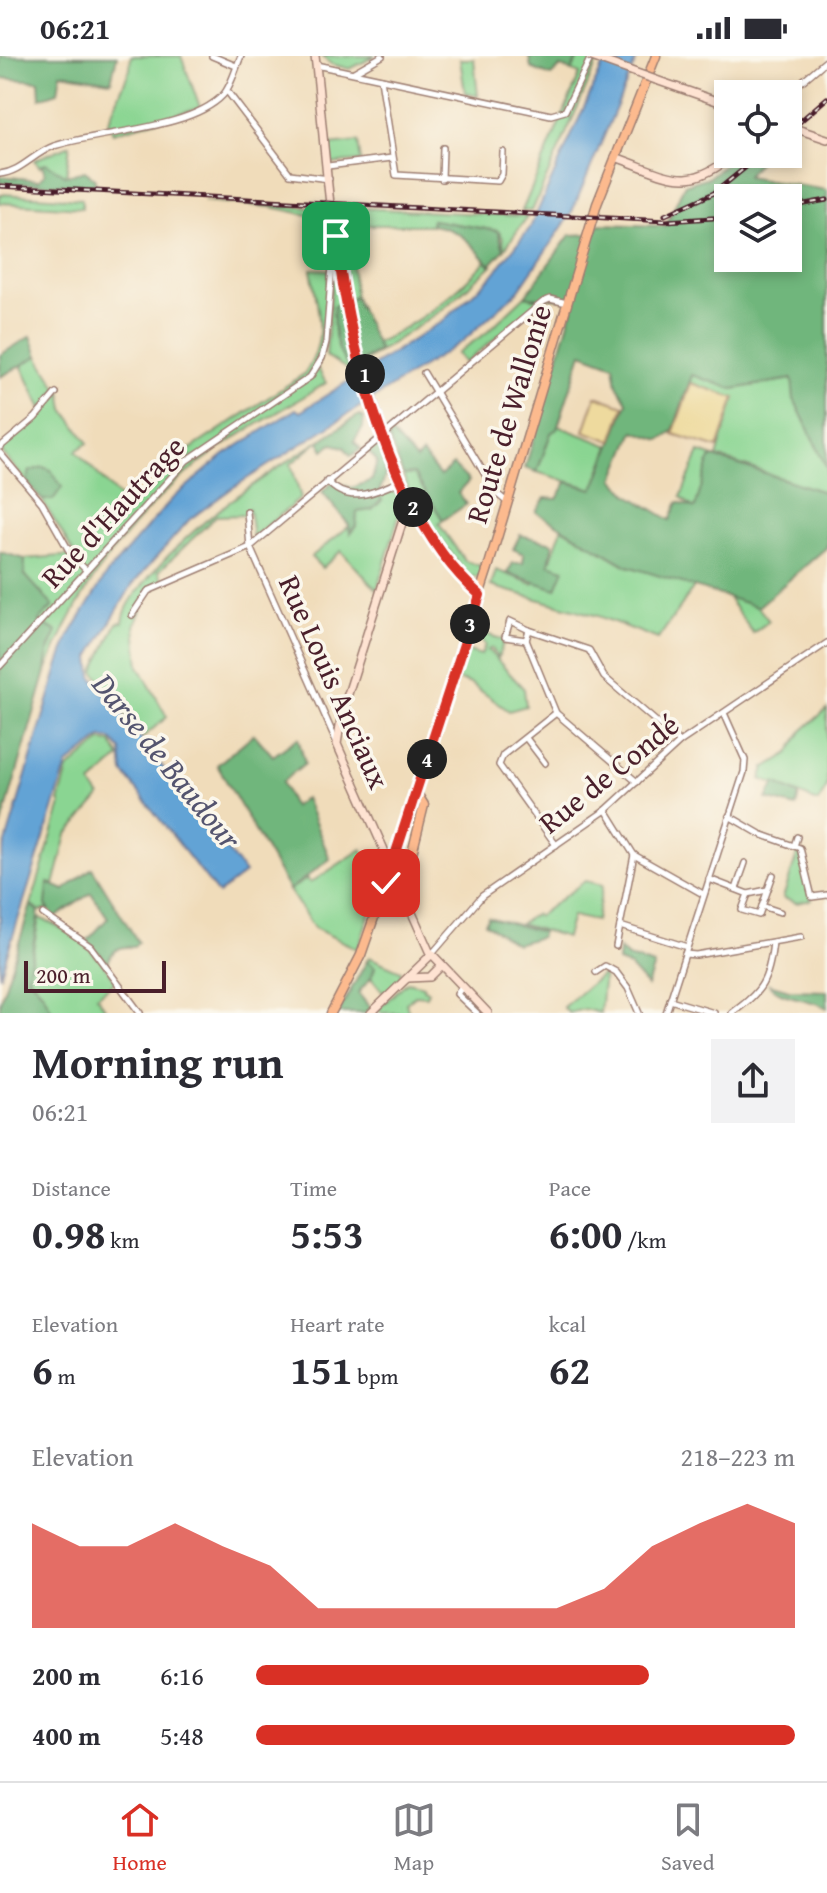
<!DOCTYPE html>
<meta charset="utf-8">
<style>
body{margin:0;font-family:"Gentium Book Plus",serif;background:#f2f2f3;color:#2b2b33;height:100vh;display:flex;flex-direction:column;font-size:30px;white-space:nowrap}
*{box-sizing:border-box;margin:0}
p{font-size:26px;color:#7c7c81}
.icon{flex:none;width:44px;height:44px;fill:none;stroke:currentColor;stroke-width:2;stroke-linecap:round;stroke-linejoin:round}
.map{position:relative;height:957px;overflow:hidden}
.drawer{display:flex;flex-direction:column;background:#fff;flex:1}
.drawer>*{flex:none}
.controls{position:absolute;left:714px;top:24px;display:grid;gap:16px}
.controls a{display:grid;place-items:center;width:88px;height:88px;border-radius:0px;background:#fff;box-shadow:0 4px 12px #0003;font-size:40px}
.scale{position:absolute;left:24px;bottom:20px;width:142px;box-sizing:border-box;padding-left:8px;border:4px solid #4a1f2b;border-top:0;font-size:22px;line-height:28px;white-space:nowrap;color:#4a1f2b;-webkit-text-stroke:6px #fbf7ec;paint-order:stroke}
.pin{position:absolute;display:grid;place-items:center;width:68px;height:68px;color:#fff;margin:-34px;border-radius:16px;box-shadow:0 4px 12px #0006}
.km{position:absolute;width:40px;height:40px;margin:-20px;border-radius:50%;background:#222;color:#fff;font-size:22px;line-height:40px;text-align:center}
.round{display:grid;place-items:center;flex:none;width:84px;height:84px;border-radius:0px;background:#f2f2f3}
.head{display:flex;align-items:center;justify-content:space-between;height:136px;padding:0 32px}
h1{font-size:44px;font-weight:700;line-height:60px}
.figures{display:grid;grid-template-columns:repeat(3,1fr);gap:12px;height:136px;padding:8px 32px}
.figures div{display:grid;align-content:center}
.figures b{font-size:40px;font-weight:700}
.figures small{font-size:22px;font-weight:400}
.figures p{font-size:22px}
.chart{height:224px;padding:16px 32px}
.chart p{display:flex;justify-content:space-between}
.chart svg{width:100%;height:144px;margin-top:8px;fill:#d93025;opacity:.7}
ul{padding:0 32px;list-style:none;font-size:26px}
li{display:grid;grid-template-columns:128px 96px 1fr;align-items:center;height:60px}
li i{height:20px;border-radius:10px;background:#d93025}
.status{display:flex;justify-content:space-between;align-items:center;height:56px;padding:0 40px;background:#fff;direction:ltr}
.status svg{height:22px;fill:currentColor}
.tab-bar{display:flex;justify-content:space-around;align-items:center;height:112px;border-top:2px solid #e1e1e2;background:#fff;font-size:22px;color:#7c7c81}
.tab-bar a{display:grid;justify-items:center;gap:4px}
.tab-bar .selected{color:#d93025}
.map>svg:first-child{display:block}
.green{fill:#8ad592;stroke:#6a7a5e;stroke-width:2}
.forest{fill:#6fb67c;stroke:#5c6a54;stroke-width:2;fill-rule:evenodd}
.sand{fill:#eeda9e;stroke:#9c7c64;stroke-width:2}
.water{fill:#62a3d5;stroke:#566180;stroke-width:2}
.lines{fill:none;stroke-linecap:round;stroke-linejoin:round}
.street-casing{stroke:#9d7e72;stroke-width:8}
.secondary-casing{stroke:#9d7e72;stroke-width:10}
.primary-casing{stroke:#9d7e72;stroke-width:11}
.street{stroke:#fff;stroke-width:5}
.secondary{stroke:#fee3d2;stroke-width:7}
.primary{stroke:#fcba8e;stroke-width:8}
.rail-casing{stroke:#4a1f2b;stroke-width:5}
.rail{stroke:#fbf7ec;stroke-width:2;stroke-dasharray:6;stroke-linecap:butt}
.secondary-bridge-casing{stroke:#9d7e72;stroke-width:10;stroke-linecap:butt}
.primary-bridge-casing{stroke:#9d7e72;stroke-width:11;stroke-linecap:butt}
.secondary-bridge{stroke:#fee3d2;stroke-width:7}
.primary-bridge{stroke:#fcba8e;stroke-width:8}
.route-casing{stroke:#fff;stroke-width:16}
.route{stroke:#d93025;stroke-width:10}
.labels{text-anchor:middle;stroke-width:7;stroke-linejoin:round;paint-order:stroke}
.street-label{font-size:30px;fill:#4a1f2b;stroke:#fbf7ec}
.water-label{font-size:32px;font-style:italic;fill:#54546f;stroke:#fbf7ec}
</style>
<div class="status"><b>06:21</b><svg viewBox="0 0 49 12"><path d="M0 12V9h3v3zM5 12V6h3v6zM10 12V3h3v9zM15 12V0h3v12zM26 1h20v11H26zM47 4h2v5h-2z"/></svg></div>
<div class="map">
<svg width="827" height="957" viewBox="0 0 827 957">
<rect width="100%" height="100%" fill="#fbf7ec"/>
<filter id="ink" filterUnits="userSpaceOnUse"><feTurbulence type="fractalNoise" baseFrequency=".0125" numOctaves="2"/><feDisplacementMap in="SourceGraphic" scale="16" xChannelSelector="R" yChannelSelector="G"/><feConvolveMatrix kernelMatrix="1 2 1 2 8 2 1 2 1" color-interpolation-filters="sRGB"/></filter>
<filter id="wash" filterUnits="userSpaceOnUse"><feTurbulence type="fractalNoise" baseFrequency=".006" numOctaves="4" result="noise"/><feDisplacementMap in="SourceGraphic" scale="32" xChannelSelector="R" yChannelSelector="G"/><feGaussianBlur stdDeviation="1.8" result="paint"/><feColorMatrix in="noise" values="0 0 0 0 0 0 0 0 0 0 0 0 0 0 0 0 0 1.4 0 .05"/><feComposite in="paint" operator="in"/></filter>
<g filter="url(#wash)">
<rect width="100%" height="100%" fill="#f0dcba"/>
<g class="green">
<path d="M131,0H181L200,51L113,77L108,66L130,13Z"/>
<path d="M322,0H375L350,13L331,8Z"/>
<path d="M579,0H600L532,155H522L580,18L572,15Z"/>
<path d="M460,3H474L478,40L465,37Z"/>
<path d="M358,86L361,105L331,108L329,89Z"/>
<path d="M70,89L66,120L42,108L40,111L34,104Z"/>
<path d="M0,138L82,143V152L0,147Z"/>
<path d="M204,145L327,153V163L271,151Z"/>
<path d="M337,151L523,160L527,161L504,194L503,182L498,175L432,164L431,169H352L347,162L338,168L341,161Z"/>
<path d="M343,205L352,209L355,241L348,242L379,294L376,287C419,267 454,240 486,205L492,209L442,254L350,315L326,300L332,224L344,219Z"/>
<path d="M311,213L329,214L324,288L317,311L326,327C280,356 229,382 187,417C124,469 75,540 46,616L48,596L57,576L39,565L53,550L24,518L25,503L75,499L42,444L0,394L41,360L61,335L64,353L88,387L76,395L120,442L151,434L180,400L304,318C330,282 317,253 311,213Z"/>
<path d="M525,240L542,244L465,307L457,297L486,277Z"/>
<path d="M38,300L58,333L42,353L22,311L29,301Z"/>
<path d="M692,319L733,333L793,323L794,343L827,412V437L717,401L734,342L691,327L674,373Z"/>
<path d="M558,370L610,390L593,433L537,416L551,377Z"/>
<path d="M319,385L291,408L301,442L253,481L249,453L245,459L216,460L159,515L164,527L148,534L135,570L139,610L167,661L143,681L94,615L117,567L123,566C125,548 140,532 151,519C199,462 257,425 319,385Z"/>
<path d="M699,396L714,401L710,403L695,453L681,441Z"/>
<path d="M414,418L443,464L439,468L465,505L484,511L480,522L468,520L413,446L403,419Z"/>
<path d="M390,434L400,440V456L377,534L341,495L322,512L311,501L348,471L351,477L356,470L357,456L382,439L380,436Z"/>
<path d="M562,472L627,510L696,528L658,583L598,560L491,530L496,514L533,528L549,509Z"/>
<path d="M726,539L758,551L769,565L753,577Z"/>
<path d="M480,576L504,584L498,603L492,592L488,594L524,633L526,650L509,655L471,628L456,623L465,594L481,599L485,589L478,581Z"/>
<path d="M827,653V731L818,746L761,723L765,712L789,697L802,675Z"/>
<path d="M101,685L111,686L120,701L91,728L100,741L67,779L54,829L50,827L46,849L48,854L39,855L31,849L61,748L59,746L68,713Z"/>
<path d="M362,793L370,807L381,803L385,810L358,893L314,872L289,834L307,823L310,827Z"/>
<path d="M799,793L812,844L796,847L783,842Z"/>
<path d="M585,825L603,829L596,865L572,860L566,881L520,868L535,858L538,860Z"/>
<path d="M39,862C72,874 97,896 116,925L97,940L108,957H53L43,937L28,921Z"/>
<path d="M369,901L401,915L400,925L385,939L371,922L375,911L367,905Z"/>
<path d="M604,917L600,957L584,953L569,957L563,951Z"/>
<path d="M407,926L424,930L423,933L428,935L426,940L416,939L406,947L409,957H382L378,953Z"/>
</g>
<g class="forest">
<path d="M0,0H117L111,25L61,17L58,36L40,42L39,25L0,22Z"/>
<path d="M529,0H572L577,3L572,15L561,11L551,20L531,12Z"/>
<path d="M739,98H765L746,121L827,134V412L794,343L792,323L733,333L692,319L673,375L660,384L634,375L614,423L629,439L670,464L678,446L695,452L710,403L714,401L827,437V491L758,551L628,510L536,456L545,442L557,443L567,426L593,433L598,424L627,346L617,329L614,309L582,297L557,373L551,377L537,416L525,412L574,248C558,238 542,244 525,240L570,179L595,178L599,168L666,170L684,129L709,121ZM728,142H788V202H728Z"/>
<path d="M46,107L66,120L85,115L95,123V129L0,127V120L39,124L45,118L42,108Z"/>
<path d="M432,164L498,175L504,194L490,209C471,187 461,173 431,169Z"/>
<path d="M355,241L379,294L350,312C335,297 332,269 334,250Z"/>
<path d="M31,280L38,300L0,321V299Z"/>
<path d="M359,359L364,362L363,372L354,385L361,393L351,400L344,391L333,388L324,394L319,385Z"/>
<path d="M391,377L416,404L422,398L440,420L453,409L469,425L458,437L467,448L443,464L414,418L403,419L388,380Z"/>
<path d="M379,382C387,403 390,417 378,437L382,444L372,454L357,456L356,470L350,477L349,469L322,436L333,426L352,432L372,424L377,405L366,393Z"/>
<path d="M43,411L51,414L62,431L53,444H42L27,426L30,415Z"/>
<path d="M520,479L553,487L549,508L564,513L556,533L507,517L513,507H523L524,498L513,493Z"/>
<path d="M0,496L25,503L24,518L53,550L39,565L57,576L48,596L46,616L0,775Z"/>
<path d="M254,678L273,700L298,682L305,707L282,726L293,751L305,742L330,803L289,834L217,709Z"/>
<path d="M775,727L799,739L796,751L767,743Z"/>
<path d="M92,812L138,886L134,891C120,890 112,893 108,907L87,885L108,862L91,837L55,862L46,849L48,827L64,834Z"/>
<path d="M31,849L39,855L28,921L43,937L53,957H0V946Z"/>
<path d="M488,861L542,876L540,881L516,888L485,867Z"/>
<path d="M619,893L628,901L654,909L647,930L629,910L618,906Z"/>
<path d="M367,905L375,911L371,922L358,937L371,953L367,957H338Z"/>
<path d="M769,928L789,934L827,935V952C811,942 779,943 769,928Z"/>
</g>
<g class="sand">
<path d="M691,327L735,342L718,392L673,378Z"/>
<path d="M596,340L624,350L612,385L584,375Z"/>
</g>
<path class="water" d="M607,0H638L571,158L518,235L463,285L231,433L189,464L132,529L90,601L92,620L245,817L218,838L123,716L121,694L111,683L101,682L67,709L0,921V807L59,608L69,580L108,516L171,444L224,399L296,353L300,356L444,264L491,221L530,172Z"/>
</g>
<g filter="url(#ink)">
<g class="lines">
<defs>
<g id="street">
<path d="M212,0L236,10"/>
<path d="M316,9L551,59L565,55L591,1"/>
<path d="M354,16L382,0"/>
<path d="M381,23L396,119L498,125L502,118L503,96"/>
<path d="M227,35L290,118L329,123"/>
<path d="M787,38L827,4"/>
<path d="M328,110L392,102"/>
<path d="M0,118C21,116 34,97 54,90C99,75 190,74 223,39C231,31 236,11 241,0"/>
<path d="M442,123L443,92"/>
<path d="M424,317L496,437L507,446"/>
<path d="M0,391L35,362L56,337"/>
<path d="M0,397L42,447L72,500L86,514"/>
<path d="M327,425C348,449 374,437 400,425"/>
<path d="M247,456L250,491L337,687"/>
<path d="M132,559L148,535L250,491L543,246L550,243L567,247"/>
<path d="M526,584L529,574L589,594L604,621L680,686"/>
<path d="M526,584L556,657L637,726"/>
<path d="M526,584L505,581L510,565L529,574"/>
<path d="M0,610L186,405L310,321L322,302L326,286L334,185"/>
<path d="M526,682L545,707"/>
<path d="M606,754L634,799L703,838"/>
<path d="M729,760L760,778L794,790L797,781"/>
<path d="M556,789L499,709L503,699L556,657"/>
<path d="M794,790L800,792L812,841L827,839"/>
<path d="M709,823L748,838L742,854L759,859L773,819"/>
<path d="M736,833L745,807"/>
<path d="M748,838L767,834"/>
<path d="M762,850L780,856"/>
<path d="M43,858L90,890L140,957"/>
<path d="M620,870L687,891"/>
<path d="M616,890L634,799"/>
<path d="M432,898L482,840L606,754L680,686L827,587"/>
<path d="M685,898L696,899L801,881"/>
<path d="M596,916L605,910L616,916L628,932L639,957"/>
<path d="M462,931L457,938L477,957"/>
<path d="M670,944L714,957"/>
<path d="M666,957L744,716L745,704L724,657"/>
<path d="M732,957C762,936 769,924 773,886"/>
</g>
<g id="secondary">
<path d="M315,0C326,94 330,207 358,296"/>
<path d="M656,24L728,49"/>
<path d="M788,70L827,83"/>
<path d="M615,101C668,119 687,139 734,98"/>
<path d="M388,394C408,447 436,502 480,539"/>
<path d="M409,445L342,657L337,688L429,895L488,957"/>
<path d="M409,922L430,921L441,910"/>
<path d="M371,957L432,898"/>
</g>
<g id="primary">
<path d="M395,798L488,512L597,148L656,0"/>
<path d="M402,838L424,749L416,736"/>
<path d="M331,957L361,899L386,827"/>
</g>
</defs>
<use href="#street" class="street-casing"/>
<use href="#secondary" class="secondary-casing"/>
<use href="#primary" class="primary-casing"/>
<use href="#street" class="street"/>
<use href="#secondary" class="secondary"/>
<use href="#primary" class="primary"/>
<defs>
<g id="rail">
<path d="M788,76L827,42"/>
<path d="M0,130L666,165L728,161"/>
<path d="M788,151L827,144"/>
<path d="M665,159L714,137L762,98"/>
</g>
</defs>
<use href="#rail" class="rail-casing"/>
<use href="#rail" class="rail"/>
<defs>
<g id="secondary-bridge">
<path d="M589,0L656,24"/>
<path d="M358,296L388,394"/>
</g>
<path id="primary-bridge" d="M386,827L395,798"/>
</defs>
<use href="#secondary-bridge" class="secondary-bridge-casing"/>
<use href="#primary-bridge" class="primary-bridge-casing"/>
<use href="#secondary-bridge" class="secondary-bridge"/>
<use href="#primary-bridge" class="primary-bridge"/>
</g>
</g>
<g class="lines" filter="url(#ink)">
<defs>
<path id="route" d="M336,180C349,292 392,463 480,539L386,827"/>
</defs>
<use href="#route" class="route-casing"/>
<use href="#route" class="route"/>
</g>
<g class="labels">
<g class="street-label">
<text transform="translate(509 358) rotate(-73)" y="10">Route de Wallonie</text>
<text transform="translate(113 456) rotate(-47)" y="10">Rue d'Hautrage</text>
<text transform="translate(334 626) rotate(66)" y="10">Rue Louis Anciaux</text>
<text transform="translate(609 718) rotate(-39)" y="10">Rue de Condé</text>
</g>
<g class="water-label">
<text transform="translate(167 705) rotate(51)" y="11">Darse de Baudour</text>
</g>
</g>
</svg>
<div class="controls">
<a><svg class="icon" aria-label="locate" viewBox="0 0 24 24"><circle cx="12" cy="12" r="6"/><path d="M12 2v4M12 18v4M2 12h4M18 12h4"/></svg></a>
<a><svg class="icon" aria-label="layers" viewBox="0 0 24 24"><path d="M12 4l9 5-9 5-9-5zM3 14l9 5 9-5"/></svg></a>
</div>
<div class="scale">200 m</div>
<div class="pin" style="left:336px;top:180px;background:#1e9e55"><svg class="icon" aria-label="arrive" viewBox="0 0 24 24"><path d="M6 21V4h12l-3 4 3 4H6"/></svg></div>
<div class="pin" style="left:386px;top:827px;background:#d93025"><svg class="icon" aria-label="check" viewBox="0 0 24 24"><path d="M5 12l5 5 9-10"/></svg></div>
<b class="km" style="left:365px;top:318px">1</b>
<b class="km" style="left:413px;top:451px">2</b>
<b class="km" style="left:470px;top:568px">3</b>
<b class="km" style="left:427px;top:703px">4</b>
</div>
<section class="drawer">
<div class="head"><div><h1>Morning run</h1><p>06:21</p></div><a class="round"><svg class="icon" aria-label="share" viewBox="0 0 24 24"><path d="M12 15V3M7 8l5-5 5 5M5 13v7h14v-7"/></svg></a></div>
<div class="figures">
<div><p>Distance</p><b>0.98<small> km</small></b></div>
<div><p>Time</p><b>5:53</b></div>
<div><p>Pace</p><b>6:00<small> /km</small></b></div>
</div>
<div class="figures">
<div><p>Elevation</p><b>6<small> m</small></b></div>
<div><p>Heart rate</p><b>151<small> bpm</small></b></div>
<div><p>kcal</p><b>62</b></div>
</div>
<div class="chart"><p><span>Elevation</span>218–223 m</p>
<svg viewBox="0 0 160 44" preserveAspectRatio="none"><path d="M0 44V12L10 19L20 19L30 12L40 19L50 25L60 38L70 38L80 38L90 38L100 38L110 38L120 32L130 19L140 12L150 6L160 12V44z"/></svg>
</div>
<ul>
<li><b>200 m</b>6:16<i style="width:73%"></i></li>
<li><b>400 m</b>5:48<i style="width:100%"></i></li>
</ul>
</section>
<nav class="tab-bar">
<a class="selected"><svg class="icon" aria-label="home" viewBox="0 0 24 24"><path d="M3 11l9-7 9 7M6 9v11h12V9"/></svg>Home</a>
<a><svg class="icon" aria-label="map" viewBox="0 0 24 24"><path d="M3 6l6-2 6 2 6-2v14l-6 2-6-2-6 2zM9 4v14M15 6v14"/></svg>Map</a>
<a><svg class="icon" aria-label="saved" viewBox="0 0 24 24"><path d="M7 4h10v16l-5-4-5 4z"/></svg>Saved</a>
</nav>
